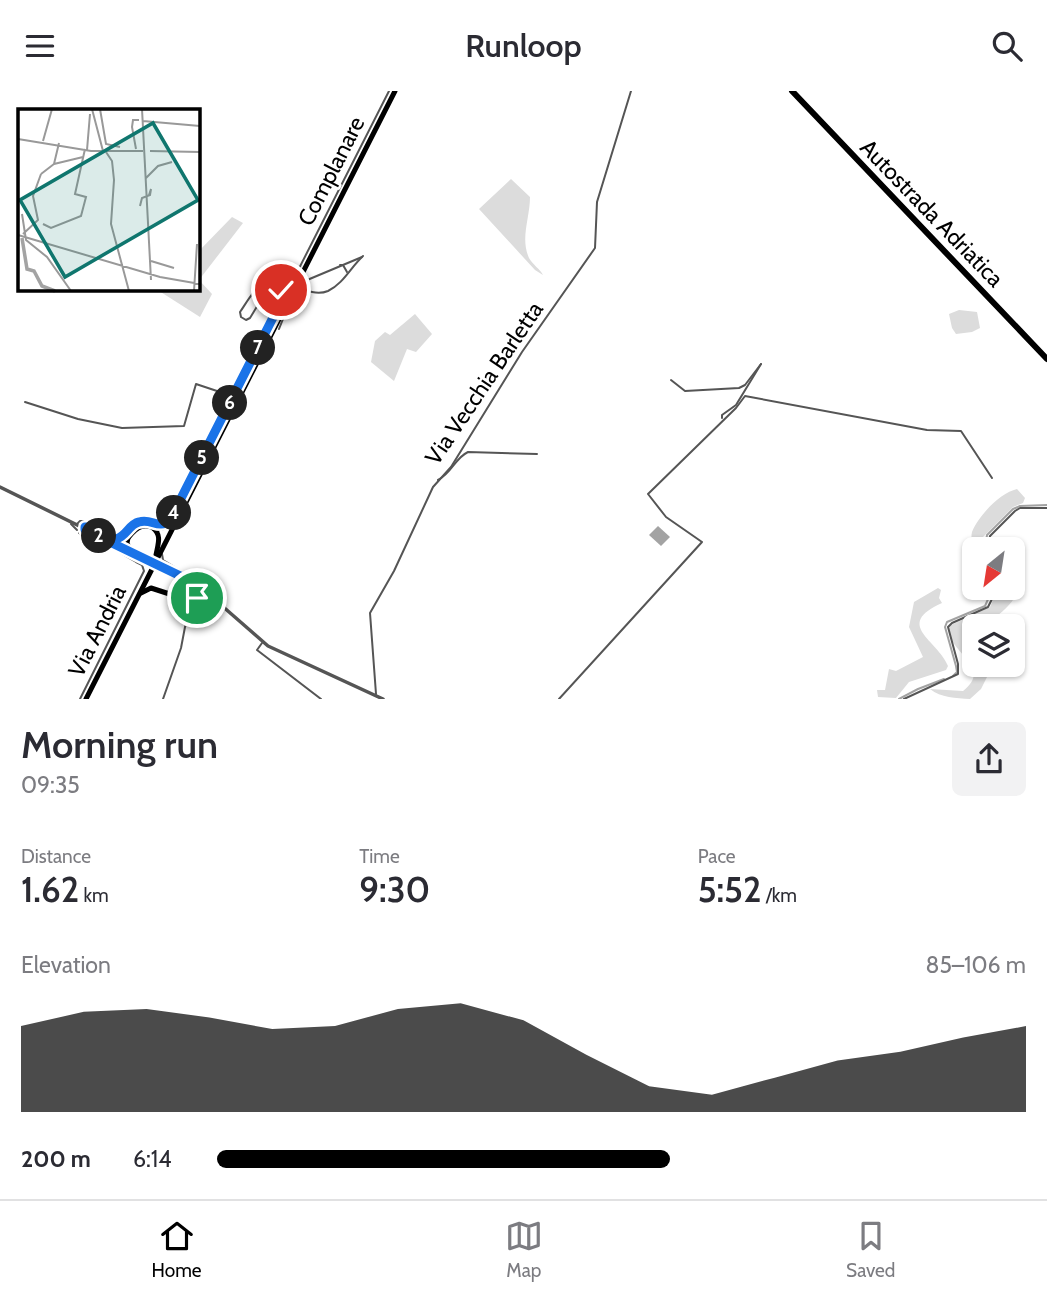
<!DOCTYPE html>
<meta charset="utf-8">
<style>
body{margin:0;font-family:Cabin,sans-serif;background:#f2f2f3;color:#2b2b33;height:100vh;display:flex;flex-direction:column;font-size:26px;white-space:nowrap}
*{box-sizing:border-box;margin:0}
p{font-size:23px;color:#7c7c81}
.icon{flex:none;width:38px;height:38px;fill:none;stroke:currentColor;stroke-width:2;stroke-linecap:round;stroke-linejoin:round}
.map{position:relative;height:608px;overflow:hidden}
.details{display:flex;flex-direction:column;background:#fff;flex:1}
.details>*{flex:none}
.needle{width:46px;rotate:210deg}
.tools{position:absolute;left:962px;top:446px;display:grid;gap:14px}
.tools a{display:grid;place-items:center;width:63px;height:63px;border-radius:10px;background:#fff;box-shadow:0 2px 5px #0004;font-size:35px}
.pin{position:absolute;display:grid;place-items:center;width:60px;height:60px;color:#fff;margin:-30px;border:4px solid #fff;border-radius:50%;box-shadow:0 2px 7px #0007}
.km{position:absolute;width:35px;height:35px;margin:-18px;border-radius:50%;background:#222;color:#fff;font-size:19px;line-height:35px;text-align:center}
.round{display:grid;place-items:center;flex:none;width:74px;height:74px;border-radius:10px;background:#f2f2f3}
.summary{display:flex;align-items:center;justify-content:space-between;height:119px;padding:0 21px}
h1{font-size:38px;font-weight:600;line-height:52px}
.figures{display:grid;grid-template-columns:repeat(3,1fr);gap:10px;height:119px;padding:7px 21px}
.figures div{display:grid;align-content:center}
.figures b{font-size:35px;font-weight:600}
.figures small{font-size:19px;font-weight:400}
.figures p{font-size:19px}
.chart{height:196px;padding:14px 21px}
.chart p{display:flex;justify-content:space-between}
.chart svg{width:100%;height:126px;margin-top:7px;fill:#000;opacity:.7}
ul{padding:0 21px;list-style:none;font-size:23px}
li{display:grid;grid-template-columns:112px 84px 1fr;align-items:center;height:52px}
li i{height:18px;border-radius:9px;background:#000}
header{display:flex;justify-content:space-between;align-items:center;height:91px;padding:0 21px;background:#fff;font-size:32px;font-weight:600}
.menu{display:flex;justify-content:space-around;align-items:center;height:98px;border-top:2px solid #e1e1e2;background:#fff;font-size:19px;color:#7c7c81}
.menu a{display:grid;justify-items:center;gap:4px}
.menu .selected{color:#000}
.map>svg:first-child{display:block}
.green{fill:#dcdcdc}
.water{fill:#a3a3a3}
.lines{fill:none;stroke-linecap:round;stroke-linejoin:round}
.stream{stroke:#a3a3a3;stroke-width:2}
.minor{stroke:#555;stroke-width:2}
.tertiary{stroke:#555;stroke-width:3.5}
.trunk{stroke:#000;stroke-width:5}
.motorway{stroke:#000;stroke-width:6}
.route-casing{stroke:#fff;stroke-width:14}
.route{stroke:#1a73e8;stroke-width:9}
.labels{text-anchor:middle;stroke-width:5;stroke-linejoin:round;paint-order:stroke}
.street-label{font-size:23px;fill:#000;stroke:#fff}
.inset-river{fill:none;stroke:#a3a3a3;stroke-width:3.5}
.inset-road{fill:none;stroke:#999;stroke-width:2}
.view{fill:#0f766e;fill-opacity:0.15;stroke:#0f766e;stroke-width:3.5}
.inset-edge{fill:none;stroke:#000;stroke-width:3.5}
</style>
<header><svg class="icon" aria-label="menu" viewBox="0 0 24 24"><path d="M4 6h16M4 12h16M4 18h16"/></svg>Runloop<svg class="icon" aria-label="search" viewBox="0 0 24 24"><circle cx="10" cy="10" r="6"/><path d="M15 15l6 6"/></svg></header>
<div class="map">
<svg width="1047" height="608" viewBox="0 0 1047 608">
<rect width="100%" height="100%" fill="#fff"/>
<g class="green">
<path d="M511,88L530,106C530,127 520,147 529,167C533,174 540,178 543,184L535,179L479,118Z"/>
<path d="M232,126L243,132L199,189L212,203L200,226L156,198H198V161Z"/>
<path d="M959,219L977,221L980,237L972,241L956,243L952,237L949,223Z"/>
<path d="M415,223L432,243L416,261L407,258L394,290L371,271L375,250L385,241L390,244Z"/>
<path d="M1017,398L1025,407L1023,412L1013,416L982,447L983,458H975V470C974,461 970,449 972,441C979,424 1000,402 1017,398Z"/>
<path d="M1013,489L1020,499C1007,519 997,528 974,536L975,574H993L981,598L970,608C956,607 941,607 930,598L963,600C995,575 945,561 949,535L990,516L994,507L1002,502L1003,497H1013Z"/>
<path d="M938,497L941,499L939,507L942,512C893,534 938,549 948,575L946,579L909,591L896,607L878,606L877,599H885L889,578L896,580L923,566L909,536L914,511Z"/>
</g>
<path class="water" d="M658,435L670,446L661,455L649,444Z"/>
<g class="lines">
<g class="stream">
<path d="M985,458L987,444L1013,418L1020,415L1047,414"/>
<path d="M953,585L957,581L956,575L945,536L947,531L985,515L989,506L988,497"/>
<path d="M899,608L918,598L944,588"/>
</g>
<g class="minor">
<path d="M340,174H343L347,181"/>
<path d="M300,192L362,166"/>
<path d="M285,201L276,198L267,199L250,227L246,229L241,226L240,221C247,211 254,197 265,192C286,181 306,209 328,200C343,193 351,176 363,165"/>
<path d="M279,238L285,223"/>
<path d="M671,289L685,300L739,297L745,294L761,273"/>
<path d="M25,311L78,328L122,337L184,335L196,293L232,305"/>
<path d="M722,327V324L736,314L761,273"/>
<path d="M438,389C452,382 455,367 468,361L537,363"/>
<path d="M179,414L389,0"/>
<path d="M71,433L77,439"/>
<path d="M77,433L80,430H83C97,438 112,457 126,441C130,436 133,432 139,431C149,428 156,436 166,433"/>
<path d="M79,442L93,446L136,471L142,474L144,480L80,608"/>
<path d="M988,458L990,445L1015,420L1020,417H1047"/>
<path d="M162,463L163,469L196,489L202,495"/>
<path d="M183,510L192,513L196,508"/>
<path d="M262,552L257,559L321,608"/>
<path d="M376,603L370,522L394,480L433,396L451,376L522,261L595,157L597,111L631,0"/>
<path d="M163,608L181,557L185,536L195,512"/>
<path d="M559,608L702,451L666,426L648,403L736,317L745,305L927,339L961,340L992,387"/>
<path d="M904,608L958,583V573L948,536L952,532L988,516L992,508V497"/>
</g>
<path class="tertiary" d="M0,396L197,493L268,555L383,608"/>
<g class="trunk">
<path d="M153,437C162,444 158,453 156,464"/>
<path d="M128,447L127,452L131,460"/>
<path d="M123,457C124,448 122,454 128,447C147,422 153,445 167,435C173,431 176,421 180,416"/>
<path d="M141,502L151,497L185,508L197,507"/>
<path d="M86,608L395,0"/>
</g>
<path class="motorway" d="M792,0L1047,268"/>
</g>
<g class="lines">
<defs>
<path id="route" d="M197,507V493L85,439V436H91C98,441 107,449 116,448C126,446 129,433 139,431C152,427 158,439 170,429L286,201L281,199"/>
</defs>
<use href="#route" class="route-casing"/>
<use href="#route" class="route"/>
</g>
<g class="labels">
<g class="street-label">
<text transform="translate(331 80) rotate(-63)" y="8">Complanare</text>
<text transform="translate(932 122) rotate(46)" y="8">Autostrada Adriatica</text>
<text transform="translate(484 292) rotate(-56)" y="8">Via Vecchia Barletta</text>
<text transform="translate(97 540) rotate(-63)" y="8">Via Andria</text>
</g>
</g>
<g transform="translate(18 18)">
<rect width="182" height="182" fill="#fff"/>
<path class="inset-river" d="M4,129L9,160L16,162L24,177L37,182"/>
<path class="inset-road" d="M74,0L85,42M82,0L88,35L102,38M124,0L133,171M125,12L182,17M0,30L73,42H125M25,32L34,0M118,40L114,18L115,11H121M69,41L72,5M132,42L182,43M88,43L94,52L96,71L93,115L111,182M36,55L65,48M23,65L36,55L41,34M128,69L140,57L154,53M122,97L124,89L132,86L133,80L131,86M4,105L8,131L29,148L53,182M25,115L33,119L63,107L68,88L57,85L67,40M5,125L20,111L15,87L23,65M0,126L142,168L182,175M133,152L156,159M176,182L179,135"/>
<path class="view" d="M135,14L180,91L47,168L2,91Z"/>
<rect width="182" height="182" class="inset-edge"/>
</g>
</svg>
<div class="tools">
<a><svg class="needle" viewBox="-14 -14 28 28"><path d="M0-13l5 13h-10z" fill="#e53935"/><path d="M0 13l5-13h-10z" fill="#7c7c81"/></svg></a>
<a><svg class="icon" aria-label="layers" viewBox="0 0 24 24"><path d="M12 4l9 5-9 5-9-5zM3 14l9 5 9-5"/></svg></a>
</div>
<div class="pin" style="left:197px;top:507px;background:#1e9e55"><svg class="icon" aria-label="arrive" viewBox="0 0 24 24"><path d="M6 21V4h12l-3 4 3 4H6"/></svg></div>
<div class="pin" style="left:281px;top:199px;background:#d93025"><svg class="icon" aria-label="check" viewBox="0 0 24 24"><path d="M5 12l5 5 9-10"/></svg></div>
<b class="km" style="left:99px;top:445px">2</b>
<b class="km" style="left:174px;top:422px">4</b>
<b class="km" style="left:202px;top:367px">5</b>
<b class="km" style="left:230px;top:312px">6</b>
<b class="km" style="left:258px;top:257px">7</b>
</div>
<section class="details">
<div class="summary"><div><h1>Morning run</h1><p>09:35</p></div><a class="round"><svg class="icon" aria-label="share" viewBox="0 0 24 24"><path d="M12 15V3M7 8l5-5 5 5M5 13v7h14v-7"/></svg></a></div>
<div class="figures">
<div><p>Distance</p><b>1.62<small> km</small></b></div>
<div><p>Time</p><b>9:30</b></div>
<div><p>Pace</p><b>5:52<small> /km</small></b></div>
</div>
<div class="chart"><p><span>Elevation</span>85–106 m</p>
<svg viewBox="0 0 160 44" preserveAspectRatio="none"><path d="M0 44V14L10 9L20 8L30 11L40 15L50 14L60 8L70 6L80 12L90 24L100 35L110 38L120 32L130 26L140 23L150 18L160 14V44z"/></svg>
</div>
<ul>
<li><b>200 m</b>6:14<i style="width:56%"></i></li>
</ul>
</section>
<nav class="menu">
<a class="selected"><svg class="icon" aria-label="home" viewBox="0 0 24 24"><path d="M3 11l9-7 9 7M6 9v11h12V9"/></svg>Home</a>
<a><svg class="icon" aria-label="map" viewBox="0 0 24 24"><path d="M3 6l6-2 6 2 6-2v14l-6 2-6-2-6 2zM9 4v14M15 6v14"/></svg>Map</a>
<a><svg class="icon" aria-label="saved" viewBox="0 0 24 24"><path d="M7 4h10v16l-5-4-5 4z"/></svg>Saved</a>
</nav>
